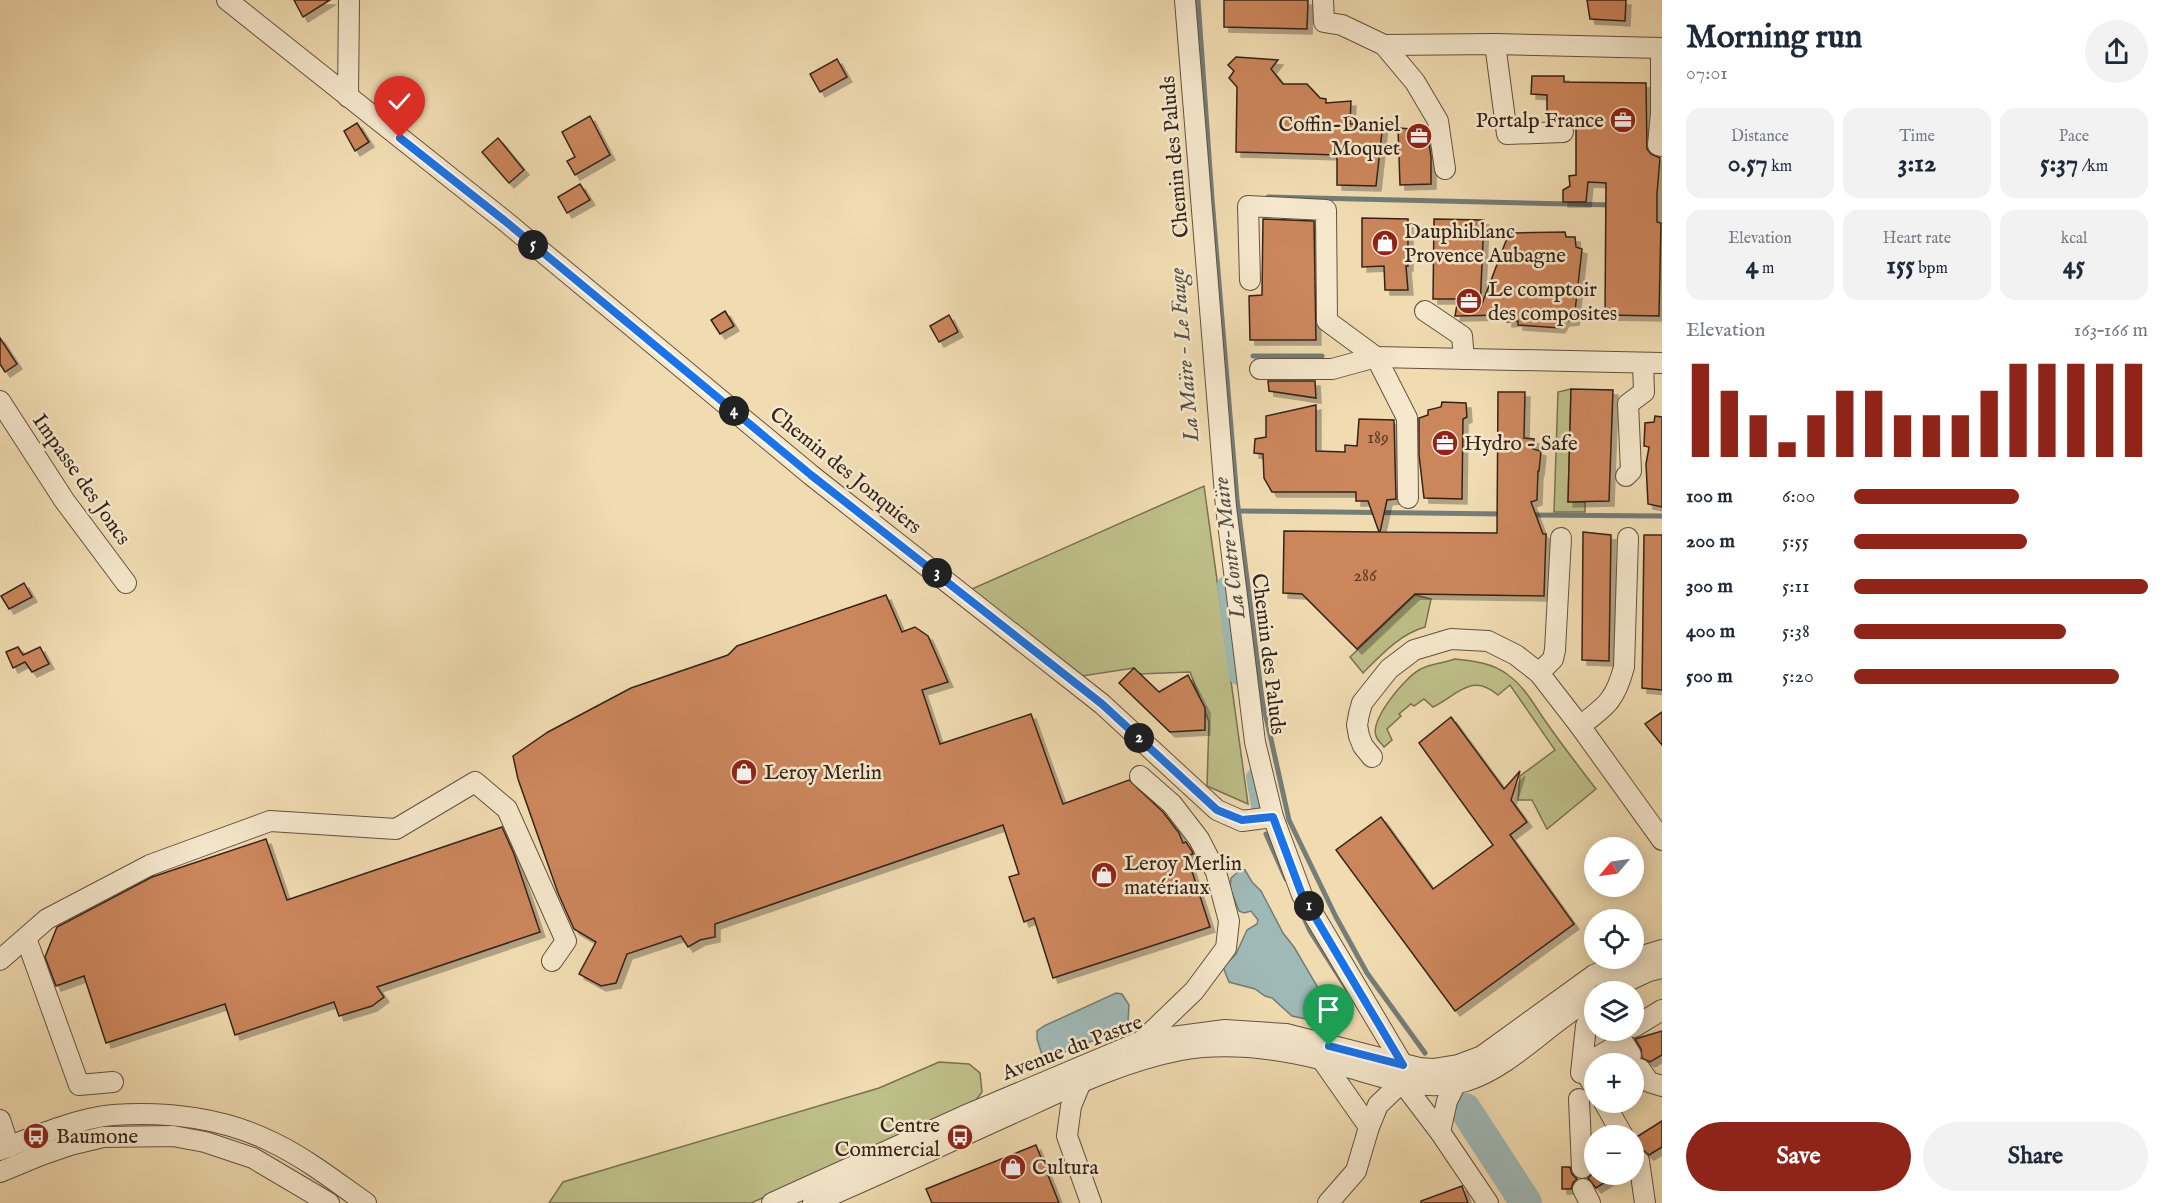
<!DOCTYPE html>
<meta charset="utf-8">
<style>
body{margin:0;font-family:"IM FELL English",serif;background:#f2f2f3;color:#1f2937;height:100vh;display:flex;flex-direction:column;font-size:22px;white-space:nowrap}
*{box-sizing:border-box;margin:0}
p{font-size:20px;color:#747a83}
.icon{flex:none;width:33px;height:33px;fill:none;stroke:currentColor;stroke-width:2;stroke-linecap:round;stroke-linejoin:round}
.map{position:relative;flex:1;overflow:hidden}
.sheet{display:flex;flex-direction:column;background:#fff;width:510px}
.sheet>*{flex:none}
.needle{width:39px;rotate:241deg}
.tools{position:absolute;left:1584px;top:837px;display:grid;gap:12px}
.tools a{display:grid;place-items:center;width:60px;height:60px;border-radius:50%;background:#fff;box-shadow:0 3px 15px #0003;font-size:30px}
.pin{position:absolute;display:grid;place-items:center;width:51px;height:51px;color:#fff;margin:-62px -26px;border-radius:50% 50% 50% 0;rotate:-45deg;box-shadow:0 0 6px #0007}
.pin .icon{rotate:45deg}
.km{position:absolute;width:30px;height:30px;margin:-15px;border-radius:50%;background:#222;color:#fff;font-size:16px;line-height:30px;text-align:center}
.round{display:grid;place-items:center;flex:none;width:63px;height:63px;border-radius:32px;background:#f2f2f3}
.head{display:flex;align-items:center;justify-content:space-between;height:102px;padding:0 24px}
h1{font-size:33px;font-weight:700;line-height:45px}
.figures{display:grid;grid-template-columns:repeat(3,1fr);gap:9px;height:102px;padding:6px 24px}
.figures div{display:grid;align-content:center;border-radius:15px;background:#f2f2f3;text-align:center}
.figures b{font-size:26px;font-weight:700}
.figures small{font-size:16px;font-weight:400}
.figures p{font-size:16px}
.chart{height:168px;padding:12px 24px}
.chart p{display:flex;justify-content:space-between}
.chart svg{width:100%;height:108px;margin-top:6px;stroke:#8f2418;stroke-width:6}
.button{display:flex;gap:12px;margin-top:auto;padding:12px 24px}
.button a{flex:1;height:69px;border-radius:36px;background:#8f2418;color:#fff;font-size:24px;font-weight:700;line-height:69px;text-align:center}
.button a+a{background:#f2f2f3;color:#1f2937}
ul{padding:0 24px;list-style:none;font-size:20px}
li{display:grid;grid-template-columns:96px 72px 1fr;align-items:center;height:45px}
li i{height:15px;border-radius:8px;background:#8f2418}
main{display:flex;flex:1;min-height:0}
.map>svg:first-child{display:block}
.green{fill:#bebf89;stroke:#797252;stroke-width:1.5}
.water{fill:#9fb9b7;stroke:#747d78;stroke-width:1.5}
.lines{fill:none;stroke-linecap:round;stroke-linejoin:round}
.stream{stroke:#747d78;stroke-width:5}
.canal{stroke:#9fb9b7;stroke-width:18}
.river{stroke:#9fb9b7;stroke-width:32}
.building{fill:#cc865b;stroke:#34241a;stroke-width:1.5;filter:url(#shadow)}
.minor-casing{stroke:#635240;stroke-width:22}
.minor{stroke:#f6e8cd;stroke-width:20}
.route-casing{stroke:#fff;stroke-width:12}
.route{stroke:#1a73e8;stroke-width:8}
.labels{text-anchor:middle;stroke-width:5;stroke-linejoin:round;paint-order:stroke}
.number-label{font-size:18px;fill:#5a3c2a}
.poi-label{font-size:21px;fill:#34241a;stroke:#f6e8cd;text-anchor:start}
.street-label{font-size:21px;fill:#34241a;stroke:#f6e8cd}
.water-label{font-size:22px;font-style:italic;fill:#545149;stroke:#f6e8cd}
</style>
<main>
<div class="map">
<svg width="1662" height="1203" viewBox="0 0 1662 1203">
<defs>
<filter id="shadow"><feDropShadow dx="5" dy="5" stdDeviation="0" flood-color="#0004"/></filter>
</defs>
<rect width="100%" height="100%" fill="#f1dcb2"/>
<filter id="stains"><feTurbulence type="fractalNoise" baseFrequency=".00333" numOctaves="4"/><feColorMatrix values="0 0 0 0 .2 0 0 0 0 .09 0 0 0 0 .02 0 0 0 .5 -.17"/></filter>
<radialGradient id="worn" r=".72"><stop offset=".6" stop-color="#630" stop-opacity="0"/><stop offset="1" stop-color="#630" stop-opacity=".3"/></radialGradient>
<g class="green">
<path d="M1571,389L1568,502H1585V512H1554L1558,392Z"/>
<path d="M1204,486L1248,804L1207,786L1209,722L1190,672L1139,674L1134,668L1069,678L972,589Z"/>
<path d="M1415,595L1431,599L1425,627C1400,634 1381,655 1363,673L1350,657Z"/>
<path d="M1455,659C1474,661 1493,663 1508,675C1525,687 1534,705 1546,722C1562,745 1579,767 1596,789L1547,829L1532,800H1518L1520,776L1555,750L1510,685L1498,695C1471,672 1458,695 1433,707L1424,699L1414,706L1411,704L1399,714L1401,716L1387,729L1392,740L1384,747C1382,744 1377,740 1376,736C1370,719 1405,678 1419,670C1429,664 1444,663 1455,659Z"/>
<path d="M939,1062L969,1064L980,1073L982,1092L970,1108L751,1203H549L563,1182L879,1088Z"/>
</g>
<g class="water">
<path d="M1241,869L1245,870L1252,882L1261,891L1283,933L1294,947L1334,1015L1332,1021L1325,1023L1292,1016L1272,998L1265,996L1255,989L1229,982L1223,967L1236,954L1247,930L1257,924L1258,920L1251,911L1244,913L1239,911L1230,888L1231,878Z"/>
<path d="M1116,993L1122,994L1129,1005L1128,1022L1120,1030L1049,1058H1043L1037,1039V1031L1044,1026Z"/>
</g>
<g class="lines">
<g class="stream">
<path d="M1198,0L1212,199L1237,499L1262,699L1289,820L1336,917L1367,973L1425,1053"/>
<path d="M1268,197L1613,205"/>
<path d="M1253,356H1322"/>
<path d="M1239,511L1504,514"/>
<path d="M1529,515L1662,516"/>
<path d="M1266,834L1286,879"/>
<path d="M1299,907L1310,931L1347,989"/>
</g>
<g class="canal">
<path d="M1226,585L1238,676"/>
<path d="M1255,777L1261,812"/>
</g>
<path class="river" d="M1465,1109L1526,1203"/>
</g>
<g class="building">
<path d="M294,0H330L303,17Z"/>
<path d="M1224,0H1308L1307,29L1224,27Z"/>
<path d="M1587,0H1626L1625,21L1590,19Z"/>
<path d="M1236,57L1278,60L1271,69L1283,84H1307L1320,98L1326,99V103L1351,101L1350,124L1383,123L1376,186L1337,185V155L1236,152L1237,87L1229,78L1234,71L1228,65Z"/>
<path d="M837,59L847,77L820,92L810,74Z"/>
<path d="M1532,76H1564V82L1646,83L1647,149L1651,154L1660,158L1657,194V222L1661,223L1659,316L1605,315L1606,183L1588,182L1586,202H1563V190L1570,186L1569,176L1576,175V116H1547V95L1531,94Z"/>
<path d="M590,116L610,155L575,175L567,161L575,157L562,132Z"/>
<path d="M357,123L369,142L355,151L344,131Z"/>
<path d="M1398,128L1427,130L1431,157V184L1400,185Z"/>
<path d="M498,138L524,170L509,183L482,152Z"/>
<path d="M580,184L590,200L567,213L558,197Z"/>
<path d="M1362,218L1408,219V266H1406L1408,290H1385L1384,266L1362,267Z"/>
<path d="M1263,219L1314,221L1316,340H1250L1249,296L1262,295Z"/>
<path d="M1434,219L1484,220L1480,309L1509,233L1565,232L1566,237H1575L1576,247L1582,249L1574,320L1564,321L1560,328L1518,325V321L1507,322V315L1455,316L1458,299H1433Z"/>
<path d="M725,311L734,326L720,334L711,320Z"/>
<path d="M949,315L958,332L939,342L930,326Z"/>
<path d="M0,338L17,364L5,372L0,364Z"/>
<path d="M1268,381H1315L1316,398L1269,391Z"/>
<path d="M1571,389L1613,390L1609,501L1568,502Z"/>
<path d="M1498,392H1525L1524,438L1534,439L1533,449L1541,451L1539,471H1538L1537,500L1531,502L1543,534H1546L1544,596L1415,594L1357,649L1302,594L1283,593L1284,531L1379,532L1368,501H1356V492H1272L1264,478L1263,454L1254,453L1255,439L1266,437V416L1316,405V451L1345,452V445L1357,446L1359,419L1394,420L1396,499L1387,500L1380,532L1497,533Z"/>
<path d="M1442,402L1466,403L1467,417L1463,419L1462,499L1424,498L1419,455V418L1428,415V410L1441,407Z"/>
<path d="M1655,416L1662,417V507L1648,504L1646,464L1649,447L1644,446L1645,423L1654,422Z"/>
<path d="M1583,532L1611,535L1609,661L1582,660Z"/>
<path d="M1644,535H1662V690L1642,688Z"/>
<path d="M24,583L32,597L9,609L1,596Z"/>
<path d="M886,595L902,632L915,627L928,636L948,682L922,690L940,744L1031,714L1063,804L1129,780L1163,812L1179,833L1183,843L1186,842L1192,851L1193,854L1187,856L1210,927L1053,978L1034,918L1024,922L1009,877L1019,874L1003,825L715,924V937L700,940L688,947L681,936L627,954L616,983L601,986L579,974L596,942L574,929L558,893L518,779L513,756L548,732L631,688L728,655L737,646Z"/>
<path d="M18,647L23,655L40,647L49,664L32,672L25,662L13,668L6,652Z"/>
<path d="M1134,668L1159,692L1188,675L1205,708V730L1170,732L1119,683Z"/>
<path d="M1662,712V745L1645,724Z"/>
<path d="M1451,717L1504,789L1520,771L1511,800L1527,822L1510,835L1574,924L1455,1011L1336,850L1381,817L1433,889L1493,845L1419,743Z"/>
<path d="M502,827L514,854L540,932L377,987L384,997L372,1006L339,1016L334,1002L235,1035L225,1004L106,1043L84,976L56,986L45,957L57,927L152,877L266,839L287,900Z"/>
<path d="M1662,1031V1055L1650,1062L1642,1058L1641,1049L1635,1039Z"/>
<path d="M1662,1121V1147L1649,1155L1643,1150L1634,1151L1635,1138Z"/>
<path d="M1036,1145L1059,1203H932L926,1189Z"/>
<path d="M1562,1167H1570L1572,1174L1577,1179L1573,1183L1571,1189H1562Z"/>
<path d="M1594,1167V1174H1618L1596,1188L1588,1178L1592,1174Z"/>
<path d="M1462,1186L1468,1203H1421V1201Z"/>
</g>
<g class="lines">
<defs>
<g id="minor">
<path d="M227,0L505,221L811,475L1102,704L1217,810L1242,821L1273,817"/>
<path d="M1185,0L1226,507L1255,742L1273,817L1302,895L1403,1065"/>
<path d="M1323,0L1324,22L1342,25L1384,45L1415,82L1438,121L1445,169"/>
<path d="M1495,44L1507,134L1563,132"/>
<path d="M1384,45L1495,44L1662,48"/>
<path d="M1661,48V113L1658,145L1662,146"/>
<path d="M348,97L349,0"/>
<path d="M1250,280L1248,206L1326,210L1327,321L1376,357L1407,418L1408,498"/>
<path d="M1425,311L1462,336L1464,359"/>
<path d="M1260,369H1332L1376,357L1662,363"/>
<path d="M0,401L64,500L126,583"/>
<path d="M1626,476L1631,471L1628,404L1644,392L1643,363"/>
<path d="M1539,673L1553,659L1555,650L1561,538"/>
<path d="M1580,726C1606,706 1615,701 1624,667L1628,538"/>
<path d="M1372,757L1363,746L1359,736L1357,725L1359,714L1362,703L1389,669L1414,650L1451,639L1488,641L1516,655L1539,673L1580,726L1662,840"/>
<path d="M1140,776L1172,804L1199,839L1216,872L1229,921L1226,948L1194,991L1142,1041"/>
<path d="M26,938L79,1085L113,1082"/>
<path d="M0,960L47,919L150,865L270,821L396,829L475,782L507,809L566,941L552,961"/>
<path d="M1604,992L1649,971L1662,968"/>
<path d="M1634,1027L1662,1010"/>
<path d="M1322,1060L1369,1127"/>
<path d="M1640,1069L1649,1082L1662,1086"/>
<path d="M1581,1073L1586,1026L1594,1009"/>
<path d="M1081,1082L1071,1106L1067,1136L1091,1203"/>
<path d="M1594,1087L1582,1066L1623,1042L1631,1055"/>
<path d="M1579,1099L1582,1168"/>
<path d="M1604,1102L1623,1136"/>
<path d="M0,1120L9,1147"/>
<path d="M1440,1132L1447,1101L1456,1083"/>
<path d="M0,1150C33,1137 78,1118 113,1115C167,1111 225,1118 274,1143C307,1159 336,1182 366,1203"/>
<path d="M1639,1161L1645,1203"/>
<path d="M0,1172L41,1155L70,1145L103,1137L173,1136L205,1142L253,1158L329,1203"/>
<path d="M1583,1189L1590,1203"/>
<path d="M772,1203L964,1116L1142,1041L1225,1030L1286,1034L1419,1068L1433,1069L1458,1065L1482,1056L1594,975L1626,961L1662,950"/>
<path d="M813,1203C883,1173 951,1141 1020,1110C1072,1086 1124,1061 1181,1050C1227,1042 1275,1048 1320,1059C1367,1071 1416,1095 1466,1081C1512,1067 1552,1019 1594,997"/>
<path d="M1328,1203L1356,1171L1369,1127L1378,1105L1402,1082L1440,1132L1488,1203"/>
</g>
</defs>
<use href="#minor" class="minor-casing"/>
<use href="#minor" class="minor"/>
</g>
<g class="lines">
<defs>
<path id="route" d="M400,138L505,221L811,475L1102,704L1217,810L1242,820L1273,817L1302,895L1403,1065L1329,1046"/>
</defs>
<use href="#route" class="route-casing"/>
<use href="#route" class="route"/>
</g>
<defs>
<symbol id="office-disc" viewBox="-11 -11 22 22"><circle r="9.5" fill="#8f2418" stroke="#f6e8cd"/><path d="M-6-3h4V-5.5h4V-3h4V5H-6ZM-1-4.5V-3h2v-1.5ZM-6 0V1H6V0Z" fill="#fff"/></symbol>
<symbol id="shop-disc" viewBox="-11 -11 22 22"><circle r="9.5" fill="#8f2418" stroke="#f6e8cd"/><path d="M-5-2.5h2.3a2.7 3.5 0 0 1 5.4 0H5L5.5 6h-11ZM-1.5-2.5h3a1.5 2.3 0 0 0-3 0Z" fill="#fff"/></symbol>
<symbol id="bus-disc" viewBox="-11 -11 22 22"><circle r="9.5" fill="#8f2418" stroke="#f6e8cd"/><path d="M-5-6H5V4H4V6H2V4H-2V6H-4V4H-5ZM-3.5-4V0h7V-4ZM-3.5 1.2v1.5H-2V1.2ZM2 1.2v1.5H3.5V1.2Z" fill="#fff"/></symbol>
</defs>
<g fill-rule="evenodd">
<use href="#office-disc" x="1608" y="105" width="30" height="30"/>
<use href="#office-disc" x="1404" y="121" width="30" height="30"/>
<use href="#shop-disc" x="1370" y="228" width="30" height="30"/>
<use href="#office-disc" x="1454" y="286" width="30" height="30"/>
<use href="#office-disc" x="1430" y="428" width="30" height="30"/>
<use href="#shop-disc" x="729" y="757" width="30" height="30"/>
<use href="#shop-disc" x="1089" y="860" width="30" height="30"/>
<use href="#bus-disc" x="21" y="1121" width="30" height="30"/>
<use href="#bus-disc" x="945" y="1122" width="30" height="30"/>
<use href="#shop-disc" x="998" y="1152" width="30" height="30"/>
</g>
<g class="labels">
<g class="number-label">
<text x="1378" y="443">189</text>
<text x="1365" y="581">286</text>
</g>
<g class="poi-label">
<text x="1604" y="127" text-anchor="end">Portalp France</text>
<text x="1400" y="131" text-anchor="end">Coffin-Daniel<tspan x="1400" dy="24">Moquet</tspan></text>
<text x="1404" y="238">Dauphiblanc<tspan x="1404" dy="24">Provence Aubagne</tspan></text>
<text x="1488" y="296">Le comptoir<tspan x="1488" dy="24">des composites</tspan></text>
<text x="1464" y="450">Hydro - Safe</text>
<text x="764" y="779">Leroy Merlin</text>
<text x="1124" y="870">Leroy Merlin<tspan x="1124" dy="24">matériaux</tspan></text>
<text x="940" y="1132" text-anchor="end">Centre<tspan x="940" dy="24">Commercial</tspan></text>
<text x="56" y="1143">Baumone</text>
<text x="1032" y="1174">Cultura</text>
</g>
<g class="street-label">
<text transform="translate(1174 157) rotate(-95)" y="7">Chemin des Paluds</text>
<text transform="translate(846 470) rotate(39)" y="7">Chemin des Jonquiers</text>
<text transform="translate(82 479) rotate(55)" y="7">Impasse des Joncs</text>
<text transform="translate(1269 654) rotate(83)" y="7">Chemin des Paluds</text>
<text transform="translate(1072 1047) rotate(-21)" y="7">Avenue du Pastre</text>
</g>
<g class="water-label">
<text transform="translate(1183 355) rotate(-95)" y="8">La Maïre - Le Fauge</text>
<text transform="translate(1228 548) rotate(-97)" y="8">La Contre-Maïre</text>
</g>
</g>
<rect width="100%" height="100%" filter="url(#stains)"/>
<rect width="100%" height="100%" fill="url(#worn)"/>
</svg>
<div class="tools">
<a><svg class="needle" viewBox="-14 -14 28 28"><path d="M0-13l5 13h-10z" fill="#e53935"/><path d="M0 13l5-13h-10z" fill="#747a83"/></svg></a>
<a><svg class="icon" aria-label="locate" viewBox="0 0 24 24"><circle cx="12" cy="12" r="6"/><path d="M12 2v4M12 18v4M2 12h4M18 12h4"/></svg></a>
<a><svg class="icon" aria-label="layers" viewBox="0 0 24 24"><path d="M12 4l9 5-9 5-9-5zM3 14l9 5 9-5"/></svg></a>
<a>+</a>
<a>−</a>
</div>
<div class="pin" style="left:1329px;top:1046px;background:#1e9e55"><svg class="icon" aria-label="arrive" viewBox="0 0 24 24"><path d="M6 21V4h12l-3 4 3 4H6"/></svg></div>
<div class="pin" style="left:400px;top:138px;background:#d93025"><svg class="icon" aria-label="check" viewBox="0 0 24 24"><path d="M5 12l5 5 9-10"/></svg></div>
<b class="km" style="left:1309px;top:906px">1</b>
<b class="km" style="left:1139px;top:738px">2</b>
<b class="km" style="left:937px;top:573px">3</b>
<b class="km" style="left:734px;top:411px">4</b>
<b class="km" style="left:533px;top:245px">5</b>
</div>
<section class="sheet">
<div class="head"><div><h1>Morning run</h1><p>07:01</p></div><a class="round"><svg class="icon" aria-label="share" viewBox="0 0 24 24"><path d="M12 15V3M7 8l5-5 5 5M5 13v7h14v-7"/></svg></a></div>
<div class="figures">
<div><p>Distance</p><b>0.57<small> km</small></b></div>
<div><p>Time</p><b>3:12</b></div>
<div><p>Pace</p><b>5:37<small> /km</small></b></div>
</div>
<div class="figures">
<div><p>Elevation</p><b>4<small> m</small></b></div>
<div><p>Heart rate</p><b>155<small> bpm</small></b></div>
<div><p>kcal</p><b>45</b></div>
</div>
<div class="chart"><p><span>Elevation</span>163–166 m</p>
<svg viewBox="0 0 160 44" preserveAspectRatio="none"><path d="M5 44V6M15 44V17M25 44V27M35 44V38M45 44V27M55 44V17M65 44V17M75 44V27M85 44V27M95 44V27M105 44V17M115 44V6M125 44V6M135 44V6M145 44V6M155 44V6"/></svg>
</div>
<ul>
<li><b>100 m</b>6:00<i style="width:56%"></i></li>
<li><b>200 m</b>5:55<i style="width:59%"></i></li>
<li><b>300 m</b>5:11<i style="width:100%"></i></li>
<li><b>400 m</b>5:38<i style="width:72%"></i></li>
<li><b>500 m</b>5:20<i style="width:90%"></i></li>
</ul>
<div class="button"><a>Save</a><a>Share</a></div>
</section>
</main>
